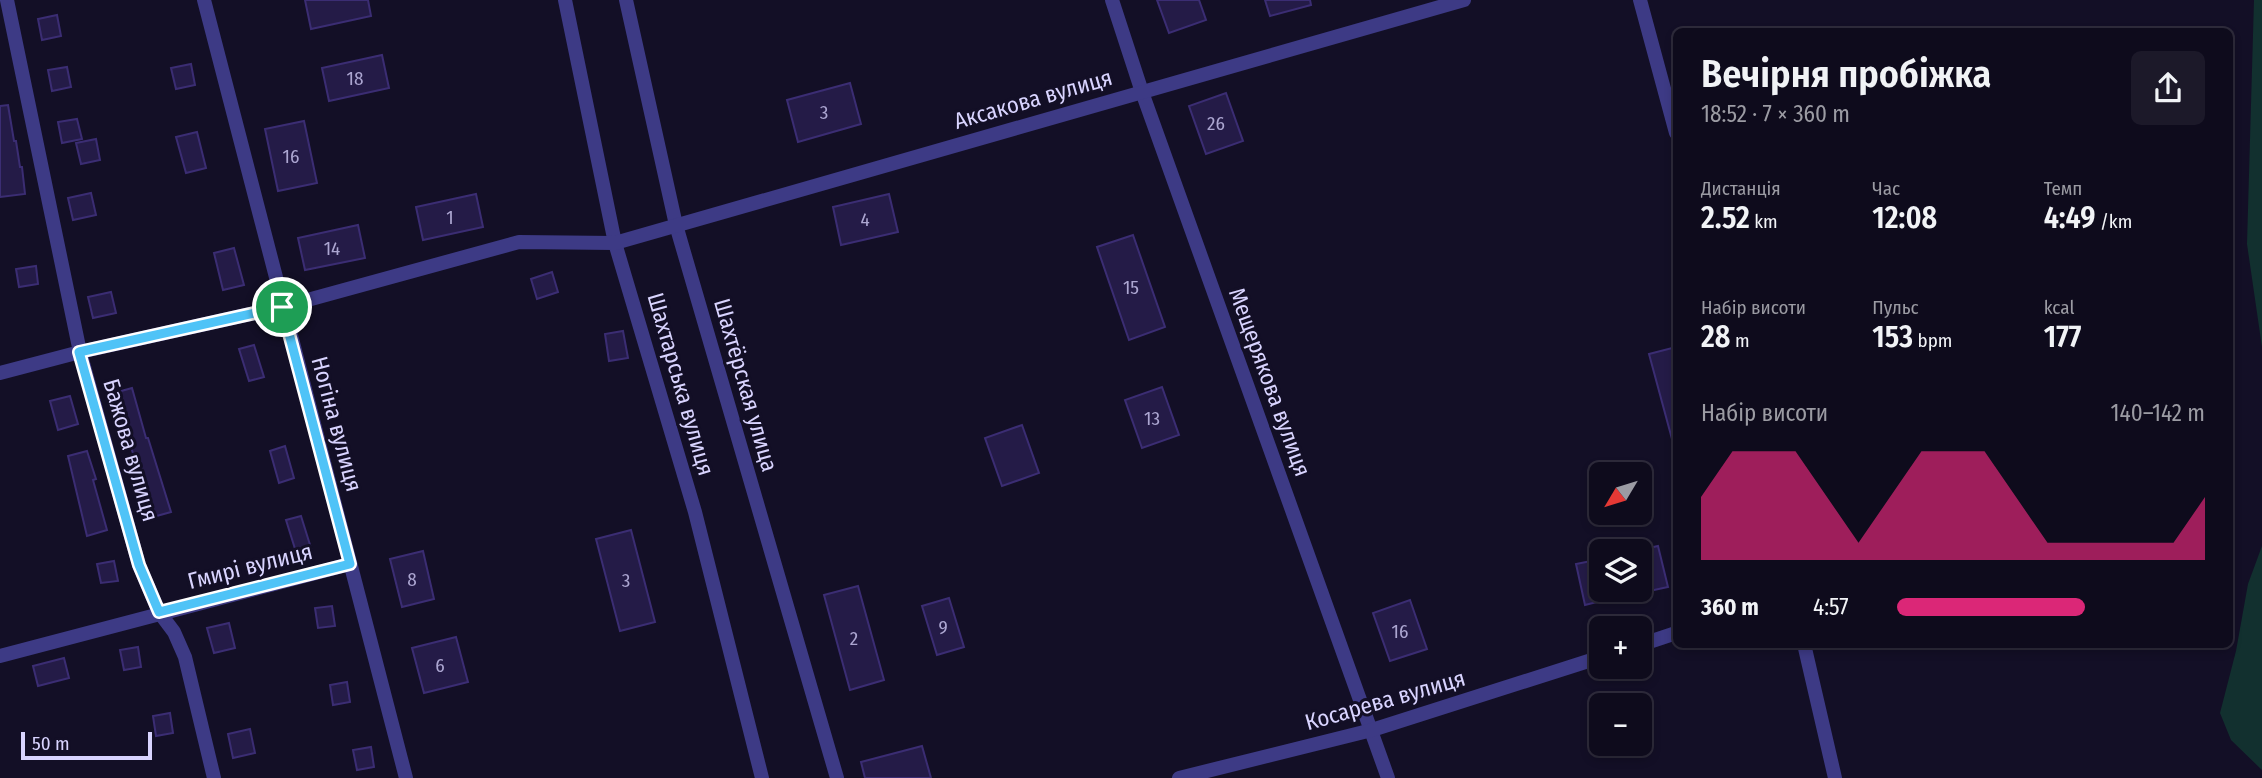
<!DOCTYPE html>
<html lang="uk">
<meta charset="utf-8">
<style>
body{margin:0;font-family:"Fira Sans Condensed",sans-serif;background:#1c1929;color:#f1f3f6;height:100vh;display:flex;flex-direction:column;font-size:26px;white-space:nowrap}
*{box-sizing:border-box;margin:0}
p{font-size:23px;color:#9b9ba3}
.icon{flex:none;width:38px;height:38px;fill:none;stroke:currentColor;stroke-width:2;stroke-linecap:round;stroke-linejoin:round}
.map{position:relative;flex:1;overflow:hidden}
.drawer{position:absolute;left:1673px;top:28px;width:560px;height:620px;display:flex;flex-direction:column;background:#0e0b1c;border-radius:10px;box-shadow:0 4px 10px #0003,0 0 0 2px #2e2b3b}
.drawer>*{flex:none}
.needle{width:46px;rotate:232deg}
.buttons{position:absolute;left:1589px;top:462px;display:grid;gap:14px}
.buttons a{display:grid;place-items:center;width:63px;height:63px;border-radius:10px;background:#0e0b1c;box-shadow:0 4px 10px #0003,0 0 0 2px #2e2b3b;font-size:35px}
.scale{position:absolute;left:21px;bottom:18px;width:131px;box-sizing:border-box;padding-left:7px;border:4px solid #d9d4ff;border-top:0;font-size:19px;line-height:24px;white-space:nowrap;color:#d9d4ff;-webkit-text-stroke:5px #130f26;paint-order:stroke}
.pin{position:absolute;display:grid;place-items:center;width:60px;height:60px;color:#fff;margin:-30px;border:4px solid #fff;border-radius:50%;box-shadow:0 2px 7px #0007}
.round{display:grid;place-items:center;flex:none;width:74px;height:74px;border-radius:10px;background:#1c1929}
.headline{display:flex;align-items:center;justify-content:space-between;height:119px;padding:0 28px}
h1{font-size:38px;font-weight:600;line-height:52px}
.figures{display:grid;grid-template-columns:repeat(3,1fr);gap:10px;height:119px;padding:7px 28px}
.figures div{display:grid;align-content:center}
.figures b{font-size:30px;font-weight:600}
.figures small{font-size:19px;font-weight:400}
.figures p{font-size:19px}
.chart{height:196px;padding:14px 28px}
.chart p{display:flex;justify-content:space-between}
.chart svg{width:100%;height:126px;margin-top:7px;fill:#db2777;opacity:.7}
ul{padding:0 28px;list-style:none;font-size:23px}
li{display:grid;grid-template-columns:112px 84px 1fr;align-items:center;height:52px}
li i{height:18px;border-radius:9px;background:#db2777}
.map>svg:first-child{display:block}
.green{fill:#12302f}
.building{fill:#241b47;stroke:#3b2d73;stroke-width:2}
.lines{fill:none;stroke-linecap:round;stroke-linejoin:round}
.minor{stroke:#3d3a85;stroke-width:14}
.route-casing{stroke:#fff;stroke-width:14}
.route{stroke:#4fc3f7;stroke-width:9}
.labels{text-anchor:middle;stroke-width:6;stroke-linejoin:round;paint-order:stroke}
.number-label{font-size:19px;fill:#aca6d1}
.street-label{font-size:23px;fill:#d9d4ff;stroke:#130f26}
</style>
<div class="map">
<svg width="2262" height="778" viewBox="0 0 2262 778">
<rect width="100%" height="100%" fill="#130f26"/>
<g class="green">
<path d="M2254,0H2262V347L2247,244Z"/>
<path d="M2262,546V770L2231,740L2220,713L2236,651L2248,584Z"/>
</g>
<g class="building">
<path d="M305,0H368L371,16L311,29Z"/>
<path d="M1157,0H1199L1206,20L1169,33Z"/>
<path d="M1265,0H1310L1311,5L1270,16Z"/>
<path d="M57,15L61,36L42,40L38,19Z"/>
<path d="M382,55L389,88L329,101L322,68Z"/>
<path d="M191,64L195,85L176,89L171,68Z"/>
<path d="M67,67L71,87L52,91L48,70Z"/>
<path d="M850,83L861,124L798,142L787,100Z"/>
<path d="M1226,93L1243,141L1206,154L1189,106Z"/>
<path d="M8,105L14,141H16L20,167H22L25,194L0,197V106Z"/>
<path d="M77,119L82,139L62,143L58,122Z"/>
<path d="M304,121L317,183L278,191L265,129Z"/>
<path d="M197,132L206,168L186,173L176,137Z"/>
<path d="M96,139L100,160L81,164L76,143Z"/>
<path d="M91,193L96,215L73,220L68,198Z"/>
<path d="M476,194L483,227L423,240L416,207Z"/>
<path d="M889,194L898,232L841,245L833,207Z"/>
<path d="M358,225L365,258L305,270L298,238Z"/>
<path d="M1133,235L1165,327L1129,340L1097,247Z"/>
<path d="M234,248L244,285L223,290L214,253Z"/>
<path d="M36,266L38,284L19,287L16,269Z"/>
<path d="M552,272L558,292L537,299L531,279Z"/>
<path d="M111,292L116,313L93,318L88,297Z"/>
<path d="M623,331L628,358L609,361L605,334Z"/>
<path d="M254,345L264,377L249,381L239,349Z"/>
<path d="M1676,347V439H1672L1649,354Z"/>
<path d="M1162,387L1179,435L1142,448L1125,400Z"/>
<path d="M132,388L146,438H148L171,512L153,517L114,393Z"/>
<path d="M70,396L78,424L58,430L50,401Z"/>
<path d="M1022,425L1039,473L1002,486L985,438Z"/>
<path d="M285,446L294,478L279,483L270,451Z"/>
<path d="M87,451L96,479L93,480L107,530L87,536L68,456Z"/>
<path d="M301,516L311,548L296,552L286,520Z"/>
<path d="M631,530L655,622L620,631L596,539Z"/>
<path d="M1658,546L1668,587L1640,593V550Z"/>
<path d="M423,551L434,599L402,607L390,559Z"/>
<path d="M1601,559V601L1585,605L1576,564Z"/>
<path d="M114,561L118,581L101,583L97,564Z"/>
<path d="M858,586L884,680L850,690L824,595Z"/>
<path d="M949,598L964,647L937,655L922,606Z"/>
<path d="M1410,600L1427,649L1390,661L1373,613Z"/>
<path d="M332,606L335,626L318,628L315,608Z"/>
<path d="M229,623L235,648L214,653L207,628Z"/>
<path d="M456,637L468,682L424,693L412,648Z"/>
<path d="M138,647L141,667L124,670L120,650Z"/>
<path d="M64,658L69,678L38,686L33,666Z"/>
<path d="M347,682L350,702L333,705L330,685Z"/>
<path d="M170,713L173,733L156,736L153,716Z"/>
<path d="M250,729L255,753L233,758L228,734Z"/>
<path d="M922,746L931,778H865L861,762Z"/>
<path d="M371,747L374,767L357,770L353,750Z"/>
</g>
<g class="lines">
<g class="minor">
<path d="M7,0L80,352L139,565L159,612L174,632L185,657L214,778"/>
<path d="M204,0L406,778"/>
<path d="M565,0L615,243L695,512L762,778"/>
<path d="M626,0L676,225L837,778"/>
<path d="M1112,0L1142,92L1388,778"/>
<path d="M1640,0L1676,133"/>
<path d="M0,373L80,352L282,307L519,242L615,243L1464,0"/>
<path d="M1804,644L1835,778"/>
<path d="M1640,645L1676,633"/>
<path d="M0,656L350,564"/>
<path d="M1179,778L1372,730L1601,657"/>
</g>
</g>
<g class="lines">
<defs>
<path id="route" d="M282,307L350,564L159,612L139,565L79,352Z"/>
</defs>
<use href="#route" class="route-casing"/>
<use href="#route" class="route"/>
</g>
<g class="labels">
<g class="number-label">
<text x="355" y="85">18</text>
<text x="824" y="119">3</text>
<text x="1216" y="130">26</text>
<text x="291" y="163">16</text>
<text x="450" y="224">1</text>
<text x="865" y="226">4</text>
<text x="332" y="255">14</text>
<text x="1131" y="294">15</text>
<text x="1152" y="425">13</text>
<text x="412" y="586">8</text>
<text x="626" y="587">3</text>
<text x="943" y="634">9</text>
<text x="1400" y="638">16</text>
<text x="854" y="645">2</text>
<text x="440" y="672">6</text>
</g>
<g class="street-label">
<text transform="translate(1033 99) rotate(-16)" y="8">Аксакова вулиця</text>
<text transform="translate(1270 382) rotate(70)" y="8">Мещерякова вулиця</text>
<text transform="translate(681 384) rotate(74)" y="8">Шахтарська вулиця</text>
<text transform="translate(746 385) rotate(74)" y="8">Шахтёрская улица</text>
<text transform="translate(337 424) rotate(75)" y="8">Ногіна вулиця</text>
<text transform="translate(131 450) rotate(74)" y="8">Бажова вулиця</text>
<text transform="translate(250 566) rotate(-14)" y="8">Гмирі вулиця</text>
<text transform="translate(1385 700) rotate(-16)" y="8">Косарева вулиця</text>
</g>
</g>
</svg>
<div class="buttons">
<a><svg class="needle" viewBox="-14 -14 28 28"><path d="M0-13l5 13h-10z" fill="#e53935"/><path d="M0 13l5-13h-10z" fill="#9b9ba3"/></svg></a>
<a><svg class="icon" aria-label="layers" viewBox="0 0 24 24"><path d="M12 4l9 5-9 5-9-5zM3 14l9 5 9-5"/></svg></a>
<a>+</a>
<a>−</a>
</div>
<div class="scale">50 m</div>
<div class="pin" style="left:282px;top:307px;background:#1e9e55"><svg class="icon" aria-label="arrive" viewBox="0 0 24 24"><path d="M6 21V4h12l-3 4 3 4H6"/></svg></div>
<section class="drawer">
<div class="headline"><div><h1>Вечірня пробіжка</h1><p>18:52 · 7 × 360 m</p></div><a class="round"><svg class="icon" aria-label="share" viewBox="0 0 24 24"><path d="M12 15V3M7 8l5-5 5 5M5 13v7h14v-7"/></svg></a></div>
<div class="figures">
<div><p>Дистанція</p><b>2.52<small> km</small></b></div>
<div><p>Час</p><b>12:08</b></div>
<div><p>Темп</p><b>4:49<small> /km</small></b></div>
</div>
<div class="figures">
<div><p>Набір висоти</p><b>28<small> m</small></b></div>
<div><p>Пульс</p><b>153<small> bpm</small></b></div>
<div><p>kcal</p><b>177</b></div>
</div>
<div class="chart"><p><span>Набір висоти</span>140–142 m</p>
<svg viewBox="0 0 160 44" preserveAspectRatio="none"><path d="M0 44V22L10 6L20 6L30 6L40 22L50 38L60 22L70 6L80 6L90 6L100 22L110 38L120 38L130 38L140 38L150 38L160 22V44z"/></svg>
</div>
<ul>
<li><b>360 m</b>4:57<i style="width:61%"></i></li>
</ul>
</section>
</div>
